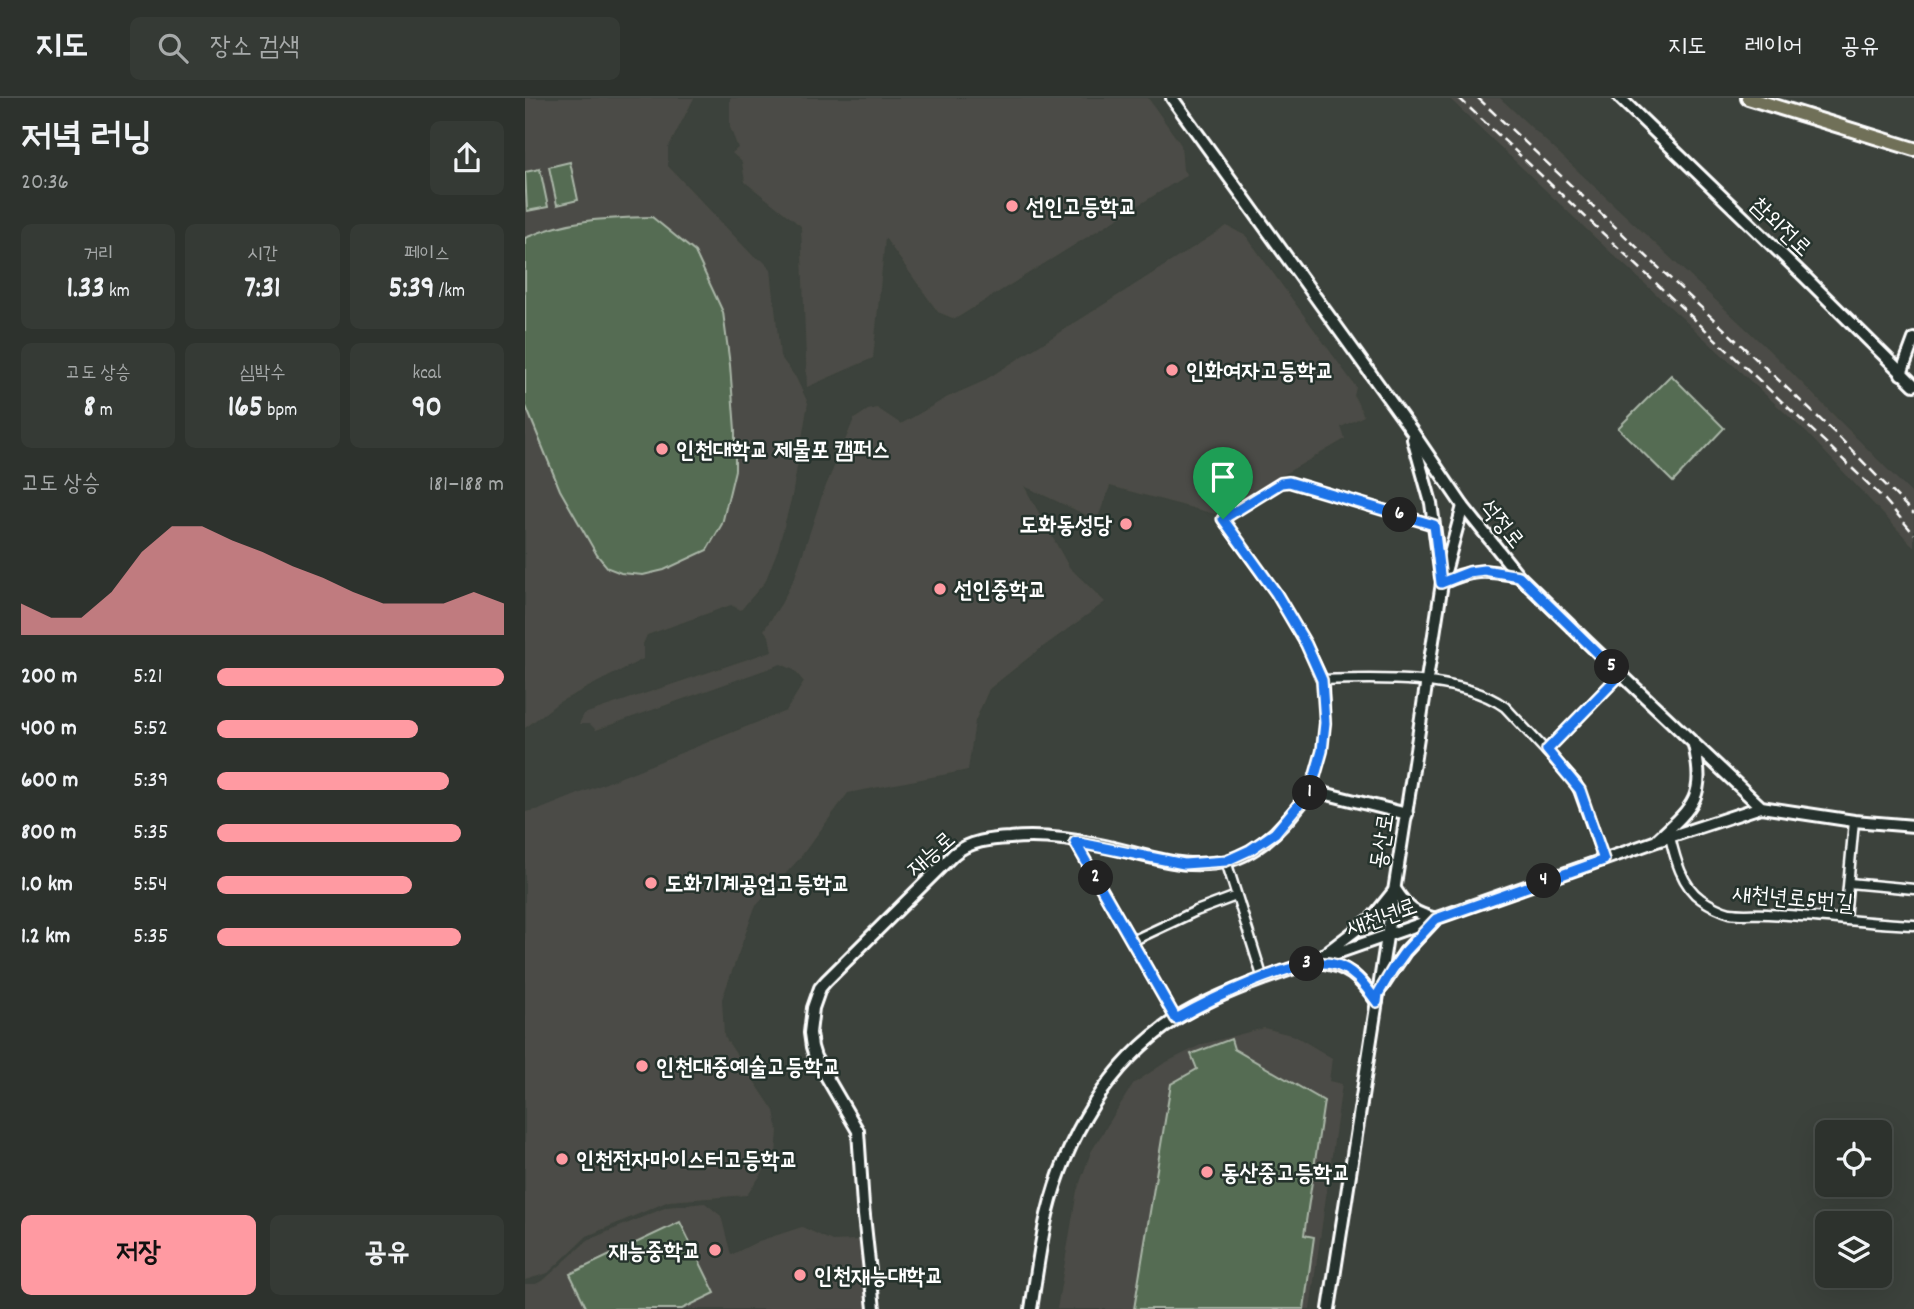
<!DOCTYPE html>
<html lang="ko">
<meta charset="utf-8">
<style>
body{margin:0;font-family:Dekko,"Poor Story",sans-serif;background:#353a35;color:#f1f3f6;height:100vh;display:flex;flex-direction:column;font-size:26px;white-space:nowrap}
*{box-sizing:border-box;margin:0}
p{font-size:23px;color:#a7aaaa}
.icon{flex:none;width:38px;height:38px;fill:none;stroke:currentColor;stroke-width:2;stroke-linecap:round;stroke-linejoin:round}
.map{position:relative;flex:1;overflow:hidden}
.side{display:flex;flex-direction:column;background:#2d322d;width:525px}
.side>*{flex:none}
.fabs{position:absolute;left:1290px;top:1022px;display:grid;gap:14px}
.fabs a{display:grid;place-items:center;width:77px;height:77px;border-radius:10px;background:#2d322d;box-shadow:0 7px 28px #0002,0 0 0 2px #484d49;font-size:35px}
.pin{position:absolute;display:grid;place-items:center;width:60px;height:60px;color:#fff;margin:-72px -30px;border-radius:50% 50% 50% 0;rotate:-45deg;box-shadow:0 0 7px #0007}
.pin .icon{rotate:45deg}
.km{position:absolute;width:35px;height:35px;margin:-18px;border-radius:50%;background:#222;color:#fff;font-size:19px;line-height:35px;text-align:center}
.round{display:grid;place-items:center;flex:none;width:74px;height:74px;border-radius:10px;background:#353a35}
.head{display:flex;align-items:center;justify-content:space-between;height:119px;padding:0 21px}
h1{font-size:38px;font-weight:800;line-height:52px}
.figures{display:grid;grid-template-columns:repeat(3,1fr);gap:10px;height:119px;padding:7px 21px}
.figures div{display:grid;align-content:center;border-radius:10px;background:#353a35;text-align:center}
.figures b{font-size:30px;font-weight:800}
.figures small{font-size:19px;font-weight:400}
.figures p{font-size:19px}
.chart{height:196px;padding:14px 21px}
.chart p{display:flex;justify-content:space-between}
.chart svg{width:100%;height:126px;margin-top:7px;fill:#ff9aa2;opacity:.7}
.primary-button{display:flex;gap:14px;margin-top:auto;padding:14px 21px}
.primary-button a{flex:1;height:80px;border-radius:10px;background:#ff9aa2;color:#111;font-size:28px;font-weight:800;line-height:80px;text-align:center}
.primary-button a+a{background:#353a35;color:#f1f3f6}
ul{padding:0 21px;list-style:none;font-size:23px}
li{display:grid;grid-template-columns:112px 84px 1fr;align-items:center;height:52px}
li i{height:18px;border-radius:9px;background:#ff9aa2}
header{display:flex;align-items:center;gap:42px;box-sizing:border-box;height:98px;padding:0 35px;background:#2d322d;border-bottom:2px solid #484d49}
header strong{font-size:33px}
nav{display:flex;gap:38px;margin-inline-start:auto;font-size:24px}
.search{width:490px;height:63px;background:#353a35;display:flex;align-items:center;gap:18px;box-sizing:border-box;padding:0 24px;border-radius:10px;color:#a7aaaa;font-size:26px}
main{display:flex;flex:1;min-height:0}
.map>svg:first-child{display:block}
.built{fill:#4c4c46}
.green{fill:#546c52;stroke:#aab6a8;stroke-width:2}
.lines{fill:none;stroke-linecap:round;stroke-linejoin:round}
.street-casing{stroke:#fff;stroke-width:13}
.secondary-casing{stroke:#fff;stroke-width:16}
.primary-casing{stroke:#fff;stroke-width:18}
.street{stroke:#26332d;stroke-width:8}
.secondary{stroke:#26332d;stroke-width:10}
.primary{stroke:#706f59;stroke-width:12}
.rail{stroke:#fff;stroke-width:2.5;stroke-dasharray:10 5;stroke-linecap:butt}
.route-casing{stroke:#fff;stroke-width:14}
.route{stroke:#1a73e8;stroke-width:9}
.poi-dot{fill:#ff9aa2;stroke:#26332d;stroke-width:2.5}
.labels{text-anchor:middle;stroke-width:5;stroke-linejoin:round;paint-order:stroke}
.poi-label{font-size:23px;font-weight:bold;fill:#fff;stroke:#26332d;text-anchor:start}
.street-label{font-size:23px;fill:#fff;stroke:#26332d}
</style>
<header>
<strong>지도</strong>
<div class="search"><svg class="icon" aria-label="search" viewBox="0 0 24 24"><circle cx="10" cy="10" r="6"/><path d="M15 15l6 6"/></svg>장소 검색</div>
<nav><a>지도</a><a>레이어</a><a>공유</a></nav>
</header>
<main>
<section class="side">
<div class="head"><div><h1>저녁 러닝</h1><p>20:36</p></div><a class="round"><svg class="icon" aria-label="share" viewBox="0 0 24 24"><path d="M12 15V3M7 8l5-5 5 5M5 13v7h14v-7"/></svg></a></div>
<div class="figures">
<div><p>거리</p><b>1.33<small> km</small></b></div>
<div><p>시간</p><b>7:31</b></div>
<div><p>페이스</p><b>5:39<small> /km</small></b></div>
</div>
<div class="figures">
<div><p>고도 상승</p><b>8<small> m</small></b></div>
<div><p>심박수</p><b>165<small> bpm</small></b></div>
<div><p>kcal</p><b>90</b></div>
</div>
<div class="chart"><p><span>고도 상승</span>181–188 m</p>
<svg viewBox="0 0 160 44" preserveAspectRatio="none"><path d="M0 44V33L10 38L20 38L30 29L40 15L50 6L60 6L70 11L80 15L90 20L100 24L110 29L120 33L130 33L140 33L150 29L160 33V44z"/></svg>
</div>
<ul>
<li><b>200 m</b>5:21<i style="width:100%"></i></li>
<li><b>400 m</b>5:52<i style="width:70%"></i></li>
<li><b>600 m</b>5:39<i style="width:81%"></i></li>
<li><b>800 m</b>5:35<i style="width:85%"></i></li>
<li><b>1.0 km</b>5:54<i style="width:68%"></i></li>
<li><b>1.2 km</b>5:35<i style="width:85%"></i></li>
</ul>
<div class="primary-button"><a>저장</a><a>공유</a></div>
</section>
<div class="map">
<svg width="1389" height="1211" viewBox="0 0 1389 1211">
<rect width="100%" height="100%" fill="#3c423c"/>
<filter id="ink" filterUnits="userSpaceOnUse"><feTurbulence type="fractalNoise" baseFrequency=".0143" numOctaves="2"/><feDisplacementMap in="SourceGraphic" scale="14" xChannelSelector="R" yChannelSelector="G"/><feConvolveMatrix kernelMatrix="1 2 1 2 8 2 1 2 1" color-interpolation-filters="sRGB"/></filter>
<g filter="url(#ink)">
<g class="built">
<path d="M0,0H169L143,50V68L229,159L237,162L246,171L255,258L271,280L283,305L267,398L253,451L240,484L226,500L216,512L206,507L122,537L118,546V561L34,604L0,630Z"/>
<path d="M205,0H623L656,47L658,72L662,77L430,221L413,214L360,140L348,260L282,289L276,128L220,84L217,64L207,55L213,50L205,29Z"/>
<path d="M924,0H975L1250,258L1389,398V449L1283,336L1080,149Z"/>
<path d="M702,128L721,138L831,289L829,298L839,318L816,329L820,341L690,416L585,388L572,422L499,388L544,469L580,504L508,556L464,591L450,623L443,672L323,695L274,761L230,809L197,901L199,938L249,1013L253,1033L251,1055L222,1097L144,1103L62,1138L23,1175L0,1182V714L16,711L261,613L279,584L269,572L256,566L71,632L65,626H54L59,616L247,553L244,538L239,532L256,506L270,479L298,395L329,321L343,312L352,310L376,326L423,299L457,284Z"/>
<path d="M739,930L770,938L807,960L804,983L817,986L785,1211H532L552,1093L566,1054L608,986L638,966L678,946Z"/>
<path d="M180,1105L196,1118L206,1157L234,1143L277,1129L307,1143L334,1142L343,1211H0V1186H11L20,1181L63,1142L142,1109Z"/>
</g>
<g class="green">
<path d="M45,64L53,102L32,107L24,69Z"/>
<path d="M15,71L23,109L2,113L0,74Z"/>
<path d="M127,119L170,154L198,214L205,267L210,332V372L197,426L182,452L139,472L118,477L96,475L83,470L72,457L35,392L0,306V140C44,121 81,120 127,119Z"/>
<path d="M1146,277L1199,330L1148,384L1093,330Z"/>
<path d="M706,941L709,951L799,1003L779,1137L789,1139L779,1211H609L646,986L672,971L666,956Z"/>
<path d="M155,1124L190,1195L157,1211H62L45,1176Z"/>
</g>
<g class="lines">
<defs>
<g id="street">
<path d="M798,582C850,580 936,577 980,609L1051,685L1079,762"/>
<path d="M1022,652L1095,577"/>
<path d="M786,692L797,653L800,625L798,582L781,546L751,495L697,421L756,385L764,384L909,427"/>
<path d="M1145,739C1150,760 1157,788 1176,801C1185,807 1194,812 1205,815C1218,817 1230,815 1243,816C1292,818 1340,825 1389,827"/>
<path d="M550,744L651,921"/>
<path d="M701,763L738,881"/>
<path d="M1324,785L1389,791"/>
<path d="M1320,821L1329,723"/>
<path d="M607,843L671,813L711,798"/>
</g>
<g id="secondary">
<path d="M647,0L889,336L938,408L994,478L1062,544L1236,709L1329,723L1389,728"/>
<path d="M1095,0L1278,177L1389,287"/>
<path d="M1376,276L1389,241"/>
<path d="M888,341L906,405L916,479"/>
<path d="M917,485C946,471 962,472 994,478"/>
<path d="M1133,741C1169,708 1181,698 1169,647"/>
<path d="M797,858L848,819L868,794"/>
<path d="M791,864C823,867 834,879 852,904"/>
<path d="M857,889L880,854L911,821C889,815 883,811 870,791"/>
<path d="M349,1211L338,1108L333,1033L290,959L287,949L285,935L288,910L295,890L301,883L429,756C445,743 465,741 485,740C514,737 546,741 575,747C616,755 659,774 702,763C738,754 765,721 786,692L882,716"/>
<path d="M506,1211C511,1180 515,1147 522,1117C541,1039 583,966 651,921C678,904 708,892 738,881L1129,744L1236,709"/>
<path d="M804,1211L917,485L938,408"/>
</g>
<path id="primary" d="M1223,0L1389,51"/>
</defs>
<use href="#street" class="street-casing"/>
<use href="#secondary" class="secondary-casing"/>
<use href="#primary" class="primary-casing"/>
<use href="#street" class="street"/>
<use href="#secondary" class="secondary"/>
<use href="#primary" class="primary"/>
<g class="rail">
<path d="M934,0L1302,346L1360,402L1389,436"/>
<path d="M953,0L1312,337L1389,416"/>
</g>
</g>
</g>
<g class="lines" filter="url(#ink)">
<defs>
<path id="route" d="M764,384L909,427L916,485L944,474L959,472L994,478L1095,577L1022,652L1055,692L1079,762L911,821L880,854L867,872L853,896L852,904C841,889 828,870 808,866C773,858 684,902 651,921L550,744L659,766L701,763L725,752L750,735L786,692L797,653L800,625L797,582L781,546L751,495L698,421L756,385Z"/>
</defs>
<use href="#route" class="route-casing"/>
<use href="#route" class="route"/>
</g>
<g class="poi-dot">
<circle cx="487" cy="108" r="7"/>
<circle cx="647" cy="272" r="7"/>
<circle cx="137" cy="351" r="7"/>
<circle cx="601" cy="426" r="7"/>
<circle cx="415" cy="491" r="7"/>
<circle cx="126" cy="785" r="7"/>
<circle cx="117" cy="968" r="7"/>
<circle cx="37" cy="1061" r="7"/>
<circle cx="682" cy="1074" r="7"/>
<circle cx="190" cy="1152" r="7"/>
<circle cx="275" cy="1177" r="7"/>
</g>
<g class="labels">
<g class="poi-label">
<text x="501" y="116">선인고등학교</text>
<text x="661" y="280">인화여자고등학교</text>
<text x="151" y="359">인천대학교 제물포 캠퍼스</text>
<text x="587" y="434" text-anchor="end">도화동성당</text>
<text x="429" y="499">선인중학교</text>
<text x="140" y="793">도화기계공업고등학교</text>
<text x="131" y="976">인천대중예술고등학교</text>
<text x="51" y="1069">인천전자마이스터고등학교</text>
<text x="696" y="1082">동산중고등학교</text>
<text x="176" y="1160" text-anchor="end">재능중학교</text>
<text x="289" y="1185">인천재능대학교</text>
</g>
<g class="street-label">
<text transform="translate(1257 128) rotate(44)" y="8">참외전로</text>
<text transform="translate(978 425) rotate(51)" y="8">석정로</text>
<text transform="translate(856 743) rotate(-81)" y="8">동산로</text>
<text transform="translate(405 755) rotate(-41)" y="8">재능로</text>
<text transform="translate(1268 799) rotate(5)" y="8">새천년로5번길</text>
<text transform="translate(856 818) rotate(-19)" y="8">새천년로</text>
</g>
</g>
</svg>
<div class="fabs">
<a><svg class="icon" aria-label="locate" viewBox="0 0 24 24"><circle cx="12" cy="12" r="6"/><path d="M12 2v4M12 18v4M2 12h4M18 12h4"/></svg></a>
<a><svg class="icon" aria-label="layers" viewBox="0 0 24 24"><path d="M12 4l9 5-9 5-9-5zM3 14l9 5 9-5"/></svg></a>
</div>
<div class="pin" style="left:698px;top:421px;background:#1e9e55"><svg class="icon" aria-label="arrive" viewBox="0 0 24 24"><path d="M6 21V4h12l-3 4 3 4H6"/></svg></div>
<b class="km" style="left:785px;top:695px">1</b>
<b class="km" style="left:571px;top:780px">2</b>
<b class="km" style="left:782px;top:866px">3</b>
<b class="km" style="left:1019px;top:783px">4</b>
<b class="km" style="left:1087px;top:569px">5</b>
<b class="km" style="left:875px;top:417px">6</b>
</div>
</main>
